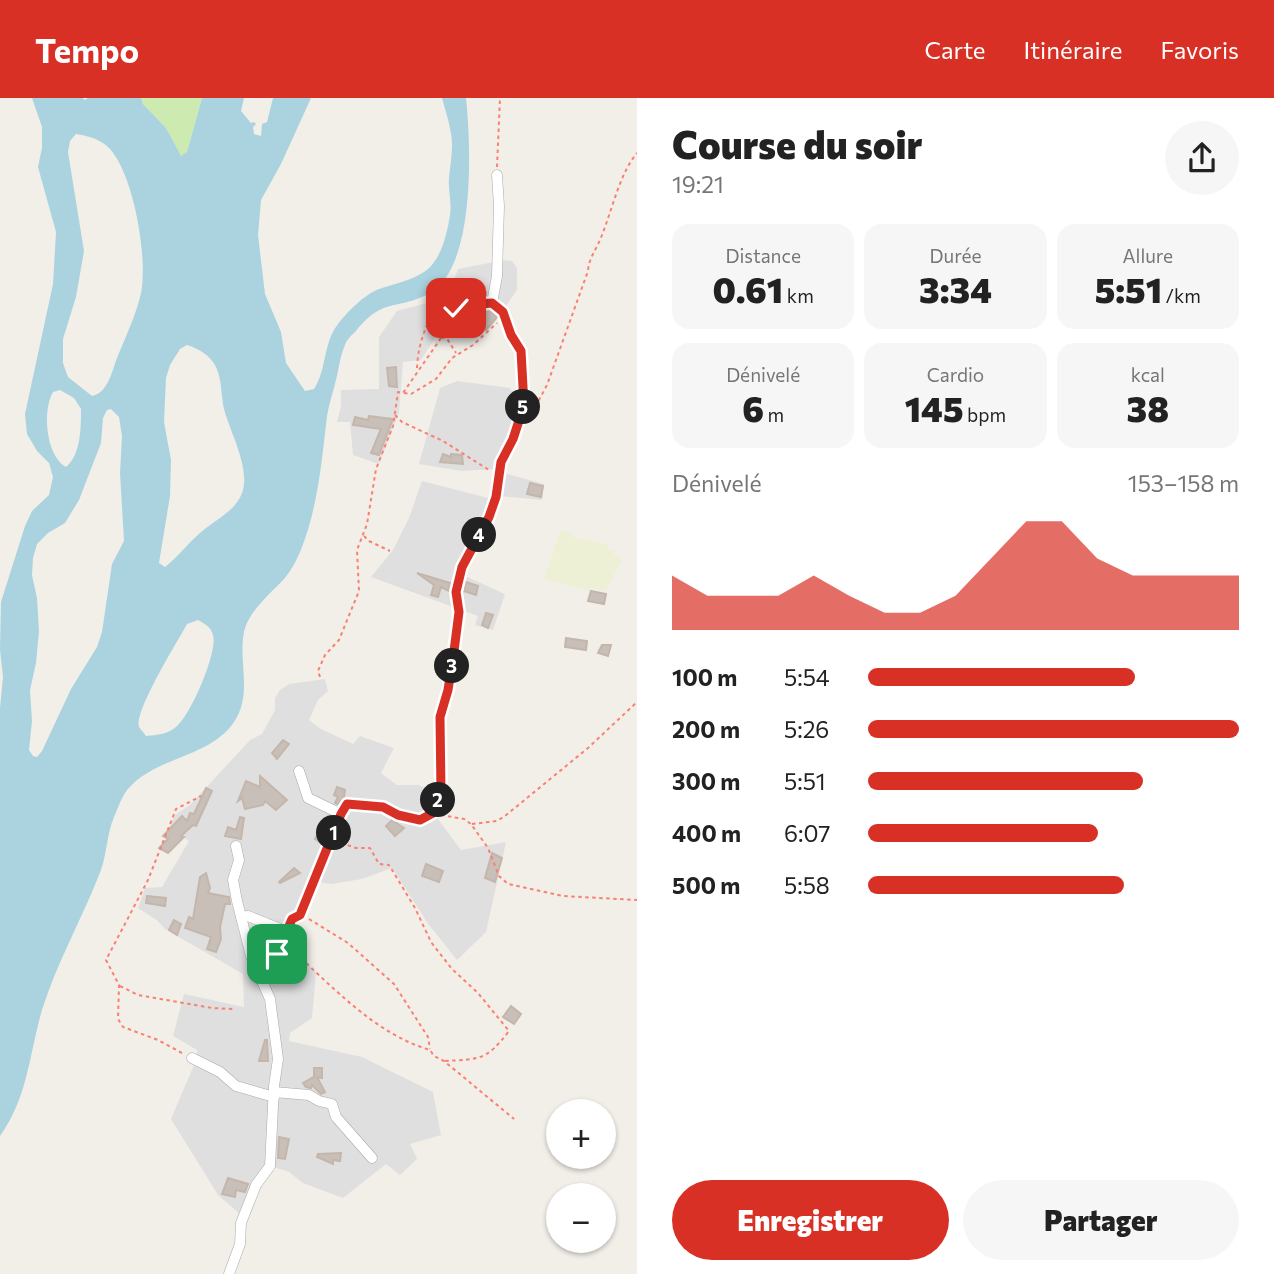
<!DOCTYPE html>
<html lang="fr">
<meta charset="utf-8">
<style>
body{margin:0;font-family:Commissioner,sans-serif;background:#f6f6f6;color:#222;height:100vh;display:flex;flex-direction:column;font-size:26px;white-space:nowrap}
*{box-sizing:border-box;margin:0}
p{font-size:23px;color:#767676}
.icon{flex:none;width:38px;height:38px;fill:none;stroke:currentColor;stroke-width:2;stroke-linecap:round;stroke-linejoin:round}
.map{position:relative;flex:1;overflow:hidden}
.panel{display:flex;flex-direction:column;background:#fff;width:637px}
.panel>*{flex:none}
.buttons{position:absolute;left:546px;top:1001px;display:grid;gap:14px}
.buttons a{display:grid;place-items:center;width:70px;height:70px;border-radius:50%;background:#fff;box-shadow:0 2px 5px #0004;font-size:35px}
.pin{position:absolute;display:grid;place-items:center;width:60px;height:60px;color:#fff;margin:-30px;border-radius:14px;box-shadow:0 4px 10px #0006}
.km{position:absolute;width:35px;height:35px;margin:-18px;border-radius:50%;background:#222;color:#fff;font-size:19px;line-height:35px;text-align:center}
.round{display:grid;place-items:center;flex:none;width:74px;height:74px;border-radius:37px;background:#f6f6f6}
.overview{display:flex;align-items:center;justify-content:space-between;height:119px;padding:0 35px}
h1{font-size:38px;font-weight:800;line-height:52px}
.figures{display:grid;grid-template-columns:repeat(3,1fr);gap:10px;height:119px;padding:7px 35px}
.figures div{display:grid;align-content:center;border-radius:18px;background:#f6f6f6;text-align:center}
.figures b{font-size:35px;font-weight:800}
.figures small{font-size:19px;font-weight:400}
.figures p{font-size:19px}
.chart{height:196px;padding:14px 35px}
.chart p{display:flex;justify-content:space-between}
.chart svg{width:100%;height:126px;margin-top:7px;fill:#d93025;opacity:.7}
.cta{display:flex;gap:14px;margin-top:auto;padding:14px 35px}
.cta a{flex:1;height:80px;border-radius:42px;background:#d93025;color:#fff;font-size:28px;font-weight:800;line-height:80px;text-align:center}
.cta a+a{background:#f6f6f6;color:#222}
ul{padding:0 35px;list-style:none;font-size:23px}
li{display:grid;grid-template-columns:112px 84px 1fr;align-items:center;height:52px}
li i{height:18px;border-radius:9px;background:#d93025}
header{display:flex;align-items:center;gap:42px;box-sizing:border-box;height:98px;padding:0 35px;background:#d93025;color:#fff}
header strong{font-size:33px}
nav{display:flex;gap:38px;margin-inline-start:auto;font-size:24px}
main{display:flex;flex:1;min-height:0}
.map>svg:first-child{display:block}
.residential{fill:#e0dfdf}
.farmland{fill:#eef0d5}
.grass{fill:#cdebb0}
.water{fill:#aad3df;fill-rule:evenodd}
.building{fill:#c7bfb8;stroke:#c4b6ab;stroke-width:2}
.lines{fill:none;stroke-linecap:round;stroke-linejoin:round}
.minor-casing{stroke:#a9a9a9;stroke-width:11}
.path{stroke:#fa8072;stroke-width:2;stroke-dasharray:3.5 3.5;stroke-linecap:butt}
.minor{stroke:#fff;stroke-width:10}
.route-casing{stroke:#fff;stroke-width:14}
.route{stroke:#d93025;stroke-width:9}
</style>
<header>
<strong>Tempo</strong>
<nav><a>Carte</a><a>Itinéraire</a><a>Favoris</a></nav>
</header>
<main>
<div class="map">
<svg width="637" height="1176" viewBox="0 0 637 1176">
<rect width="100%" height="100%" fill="#f2efe9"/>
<g class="residential">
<path d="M504,162L512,163L517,170V192L488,234L476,232L453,211L421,262L403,264L399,315L379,366L353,357L350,324H337L341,308V292L379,291V239L397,213L434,203L450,192L458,171Z"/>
<path d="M457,283L510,290L520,308L495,371L461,373L419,366L440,290Z"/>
<path d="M503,375L544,386L542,402L500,398Z"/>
<path d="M422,383L492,401L485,421L458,475L505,496L493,532L475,527L478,518L371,479L393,452L409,420Z"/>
<path d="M325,581L328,593L318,602L309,622L321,631L353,646L360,638L394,650L381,675L397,687H418L442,697L435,717L461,752L506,744L486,834L457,862L429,827L392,770L362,781L331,786L313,783L299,815L280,842L316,874L312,920L290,935L289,943L362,959L433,994L441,1037L410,1046L417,1061L400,1077L386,1066L343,1100L303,1085L289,1074L267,1067L252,1088L239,1115L218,1097L171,1021L197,960V952L173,938L184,896L244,909L243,876L165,831L158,823L138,810L145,790L162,789L189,743L169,730L175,717L190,707L250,642L262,636L275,612V600L280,592L289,586Z"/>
</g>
<path class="farmland" d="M564,432L576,440L608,446V452L614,453V457L623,460L606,492L602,493L591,490L589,493L544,481L560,433Z"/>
<path class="grass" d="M141,0H202L187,54L183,58L179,57L166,30L143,6Z"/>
<path class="water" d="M32,0H82L85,2L88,0H141L143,6L166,30L181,58L187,54L202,0H244L241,13L251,25L254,24L256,26L253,29L254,36L261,38L262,26L267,24L273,0H311L281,66L261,102L258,137L265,196L281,234L286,265L305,293L314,291C327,271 323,245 338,226C347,214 365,196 379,191C394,186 410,183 424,174C441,163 447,136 450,117C452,106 448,92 449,80C450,69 452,58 452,47C452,32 446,15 442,0H466C471,47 476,169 430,195C398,213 384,198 356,233C352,237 347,241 345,247C340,258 339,271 336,282C333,294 329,306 327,318C322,361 318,408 302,449C298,460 291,473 284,481C270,496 248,514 244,534C238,565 253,596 234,624C210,660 156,658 128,691C122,698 118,710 114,719C107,735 107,755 101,772C83,819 57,864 42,912C29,957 28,999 0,1038V610L3,579L0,552L1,504L25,428L32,413L49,397L53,379L49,365L37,353L27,336L25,316L53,186L56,134L38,69L42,50V29ZM76,36C88,38 101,41 110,51C134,78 148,160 141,195C136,217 126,238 117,260C112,273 108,295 92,298L68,279L63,265V241L76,199L84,153L68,54L70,43ZM187,247C199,251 210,257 216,269C222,282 221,298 224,311C230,334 251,371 242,395C236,413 213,423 200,435C187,446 178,459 165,469L159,465L170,398L171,362L164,324L166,280L170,267L180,251ZM60,292L74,300L81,311C81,329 81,357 66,369C46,358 42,313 53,294ZM111,311L119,319L122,338L120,375L124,443L112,466L102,534L97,549L71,591L42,653L37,659L33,658L29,652L32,623L30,592L36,565L39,533L37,500L32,477L33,460L37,446L48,435L65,425L79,402L101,345L103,320L107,312ZM198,522C205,526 211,529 213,537C218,554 191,616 177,628C169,636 157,637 146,638C144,635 141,632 139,629C134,613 178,543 187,526Z"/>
<g class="building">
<path d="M481,193L486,194L485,208L497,219L486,232L464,216L470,208L475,211Z"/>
<path d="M396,269L397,289L389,288L387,270Z"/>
<path d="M369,318L393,321L379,357L371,355L381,331L353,327L355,319L368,322Z"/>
<path d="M443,356L451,359V356L462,357L463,366L440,364Z"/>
<path d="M530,385L543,388L541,399L527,396Z"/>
<path d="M417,475L450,485L449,493L441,489L438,499L431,497L434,487Z"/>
<path d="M466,484L478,488L476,497L464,493Z"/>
<path d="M591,493L606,496L604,506L588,503Z"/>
<path d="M486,515L493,517L488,530L482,527Z"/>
<path d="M566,540L587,543L586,552L565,549Z"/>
<path d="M602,547H611L608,558L598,555Z"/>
<path d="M283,642L289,646L277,661L272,655Z"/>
<path d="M260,678L287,702L276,712L265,703L263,707L245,711L242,700L238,703L246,683L260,689Z"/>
<path d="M337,689L345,692L344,699L338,706L335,705L338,699L334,697Z"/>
<path d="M206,690L212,693L196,728L193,727L181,738L184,739L168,755L159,750L168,741L163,738L182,718L187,723L190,715L194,716Z"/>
<path d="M328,718L331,720L321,745L315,741Z"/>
<path d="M240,719L244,720L241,741L225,738L228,729L236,732Z"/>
<path d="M392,722L404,730L395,738L386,728Z"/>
<path d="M492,755L502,760L495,784L485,780Z"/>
<path d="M426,766L443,773L439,784L422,778Z"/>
<path d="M294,770L300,775L280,785L279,784Z"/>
<path d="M206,775L210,790L208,795L229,799L230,806H225L220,829L221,841L216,854L207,851L211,839L185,830L189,819L193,821L200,779Z"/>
<path d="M147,798L166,800L165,808L146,805Z"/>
<path d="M174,822L181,826L177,837L169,832Z"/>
<path d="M511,908L521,916L514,926L503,919Z"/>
<path d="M265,942H267L268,963H259Z"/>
<path d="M314,970H322V980L317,979L325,994L321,996L312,987L311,990L306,989L303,985L314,979Z"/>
<path d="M279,1039L289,1041L285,1061L278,1060Z"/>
<path d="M341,1055L340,1063L333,1062V1066L317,1059L318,1056Z"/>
<path d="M228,1080L248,1086L245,1094L236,1092L235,1099L222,1096Z"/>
</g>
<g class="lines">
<defs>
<g id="minor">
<path d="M341,716L347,706L383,709L399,717L420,722L433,715L441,694V619L448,592L459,514L456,494L462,469L489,419L496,399L501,364L513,341L524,307L521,253L511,237L503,214L492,205L497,178L499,108L497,77"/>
<path d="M241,819L248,818L285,833C281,851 274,869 259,881"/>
<path d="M285,833L291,821L300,817L341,716L308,700L299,673"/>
<path d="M192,960L220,974L236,988L274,999"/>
<path d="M274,994L309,997L319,1003L332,1006L336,1019L372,1060"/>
<path d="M229,1176L240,1146L241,1125L256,1087L270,1068L274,988L278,961L270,901L251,858L237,803L233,782L239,762L236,748"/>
</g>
</defs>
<use href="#minor" class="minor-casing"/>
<g class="path">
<path d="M497,69L500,0"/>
<path d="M442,240L446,239L456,255"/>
<path d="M417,270C418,247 425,226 439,208L456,210"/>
<path d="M404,295L411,296L436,281L452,260L473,247L497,225"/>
<path d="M532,315L547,287L588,173C589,159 597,151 602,137C612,112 620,75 637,55"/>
<path d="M395,317L402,324L443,343L489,372"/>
<path d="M364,438L369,443L390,453"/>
<path d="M320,579L318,573L325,557L339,542L359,493L357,452L367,426L376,371L393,328L398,294L403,295L441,240L461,202L484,206"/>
<path d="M441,717L464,721L471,726L488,750L499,778L508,786L563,798L637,802"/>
<path d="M472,726L497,723L505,718L588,650L637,604"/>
<path d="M341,745L356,750H370L379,766L389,767L415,810L431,844L452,871L478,895L509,933C486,963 480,961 444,963"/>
<path d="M309,821L348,845L394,886L428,939L430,951"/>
<path d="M291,851C333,889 375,936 430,952L434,958L444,963L514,1021"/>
<path d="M120,888L138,897L212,910L233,911"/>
<path d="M182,955L158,942L123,929L118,921L119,887L106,862L148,782L176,711L201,698"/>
</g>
<use href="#minor" class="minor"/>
</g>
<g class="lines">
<defs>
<path id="route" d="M277,856L292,821L300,817L341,716L347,706L383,709L398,717L420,722L433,715L441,694L440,619L448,592L454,553L459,514L456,494L462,469L489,419L496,399L501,364L513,341L524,307L521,253L511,237L503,214L492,205L480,206L461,202L456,210"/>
</defs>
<use href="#route" class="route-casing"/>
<use href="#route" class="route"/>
</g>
</svg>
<div class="buttons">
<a>+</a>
<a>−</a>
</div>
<div class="pin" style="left:277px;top:856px;background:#1e9e55"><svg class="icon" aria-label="arrive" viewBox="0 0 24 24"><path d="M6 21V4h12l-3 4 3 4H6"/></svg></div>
<div class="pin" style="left:456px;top:210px;background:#d93025"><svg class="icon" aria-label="check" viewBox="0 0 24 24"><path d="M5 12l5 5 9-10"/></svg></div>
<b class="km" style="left:334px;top:735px">1</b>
<b class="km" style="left:438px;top:702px">2</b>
<b class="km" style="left:452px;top:568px">3</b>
<b class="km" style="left:479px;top:437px">4</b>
<b class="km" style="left:523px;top:309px">5</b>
</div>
<section class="panel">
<div class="overview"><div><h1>Course du soir</h1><p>19:21</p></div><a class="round"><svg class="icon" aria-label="share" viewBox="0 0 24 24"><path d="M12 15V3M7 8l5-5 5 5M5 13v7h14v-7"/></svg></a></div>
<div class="figures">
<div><p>Distance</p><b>0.61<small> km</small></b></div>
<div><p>Durée</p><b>3:34</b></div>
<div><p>Allure</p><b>5:51<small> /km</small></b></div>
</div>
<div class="figures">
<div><p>Dénivelé</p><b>6<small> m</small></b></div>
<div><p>Cardio</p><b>145<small> bpm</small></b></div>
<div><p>kcal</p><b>38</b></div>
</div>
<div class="chart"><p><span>Dénivelé</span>153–158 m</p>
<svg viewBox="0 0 160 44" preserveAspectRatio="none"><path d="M0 44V25L10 32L20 32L30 32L40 25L50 32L60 38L70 38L80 32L90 19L100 6L110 6L120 19L130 25L140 25L150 25L160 25V44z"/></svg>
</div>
<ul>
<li><b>100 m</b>5:54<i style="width:72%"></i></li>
<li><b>200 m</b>5:26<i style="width:100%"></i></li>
<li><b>300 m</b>5:51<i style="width:74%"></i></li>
<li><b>400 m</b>6:07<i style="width:62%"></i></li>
<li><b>500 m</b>5:58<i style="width:69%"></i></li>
</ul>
<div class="cta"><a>Enregistrer</a><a>Partager</a></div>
</section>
</main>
